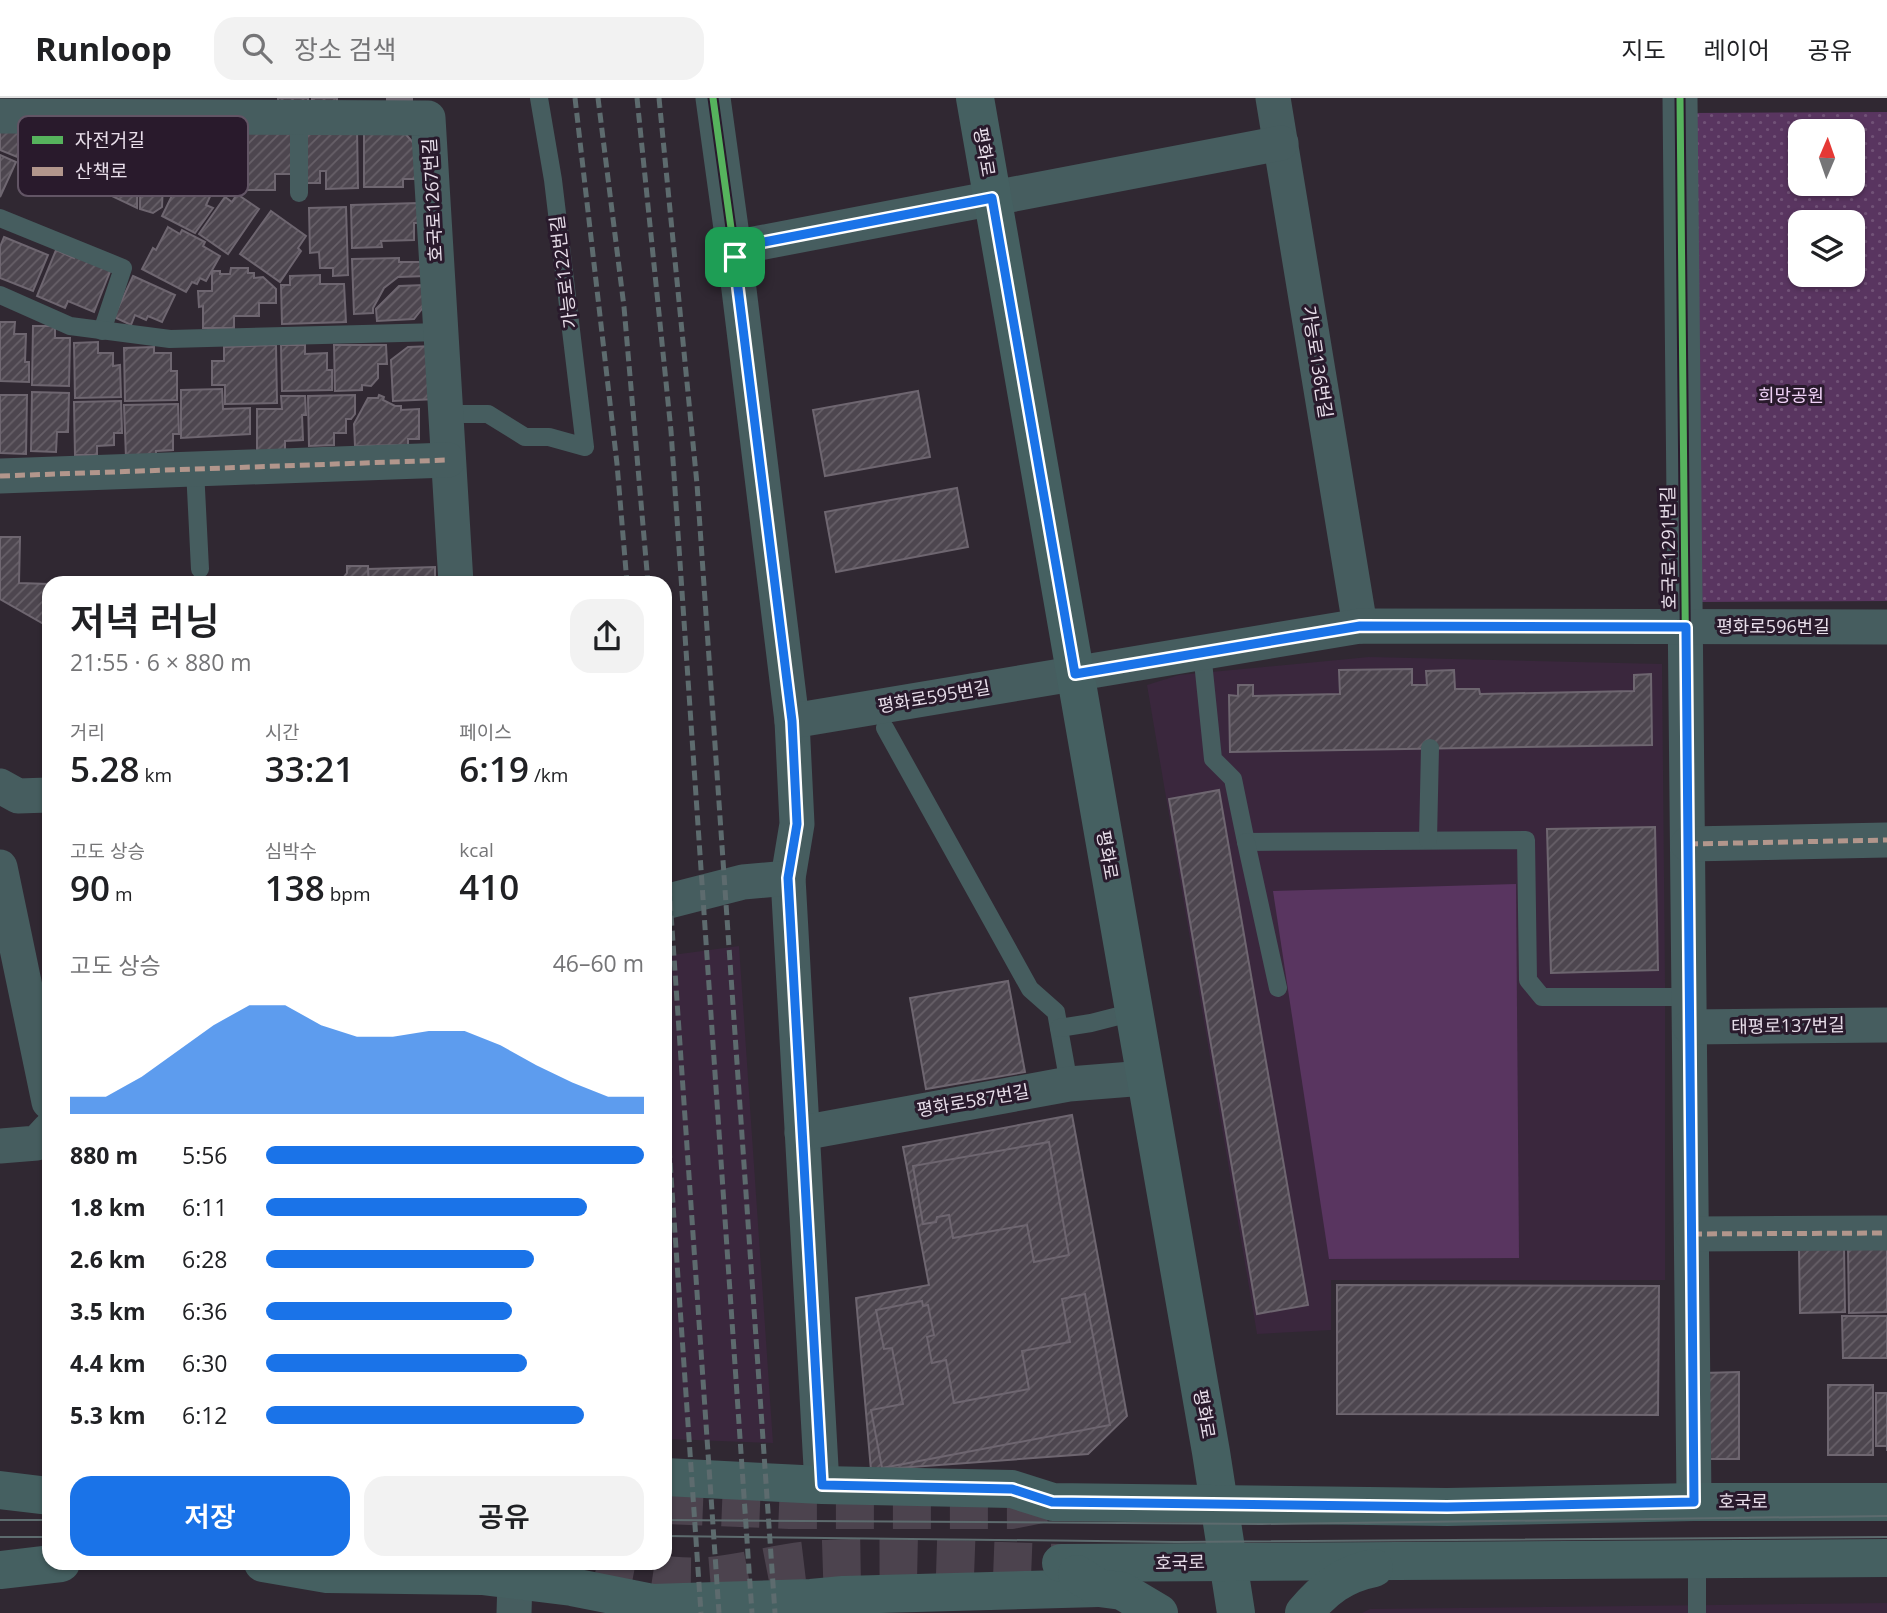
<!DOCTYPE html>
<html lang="ko">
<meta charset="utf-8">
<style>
body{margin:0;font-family:"Open Sans","Noto Sans KR",sans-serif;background:#f2f2f2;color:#202124;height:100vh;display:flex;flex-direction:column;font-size:26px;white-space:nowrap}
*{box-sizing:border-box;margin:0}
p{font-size:23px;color:#757577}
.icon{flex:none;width:38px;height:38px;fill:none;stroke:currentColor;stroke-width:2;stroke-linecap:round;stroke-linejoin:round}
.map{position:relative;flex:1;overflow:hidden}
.details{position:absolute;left:42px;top:478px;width:630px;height:994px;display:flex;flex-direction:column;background:#fff;border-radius:21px;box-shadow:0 2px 5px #0004}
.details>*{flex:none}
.needle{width:46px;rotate:2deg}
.tools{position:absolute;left:1788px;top:21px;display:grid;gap:14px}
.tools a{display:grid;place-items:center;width:77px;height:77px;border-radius:14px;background:#fff;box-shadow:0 2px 5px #0004;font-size:35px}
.pin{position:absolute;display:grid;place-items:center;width:60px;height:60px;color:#fff;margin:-30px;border-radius:14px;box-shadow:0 4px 10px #0006}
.round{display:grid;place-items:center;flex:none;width:74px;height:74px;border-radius:21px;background:#f2f2f2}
.headline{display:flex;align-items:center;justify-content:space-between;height:119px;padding:0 28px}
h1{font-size:38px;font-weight:600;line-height:52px}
.metrics{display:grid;grid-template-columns:repeat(3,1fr);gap:10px;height:119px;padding:7px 28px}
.metrics div{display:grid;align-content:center}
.metrics b{font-size:35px;font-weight:600}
.metrics small{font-size:19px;font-weight:400}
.metrics p{font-size:19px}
.chart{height:196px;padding:14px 28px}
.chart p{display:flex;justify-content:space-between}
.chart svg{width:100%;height:126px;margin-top:7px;fill:#1a73e8;opacity:.7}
.primary-button{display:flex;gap:14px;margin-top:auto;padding:14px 28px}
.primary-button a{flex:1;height:80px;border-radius:21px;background:#1a73e8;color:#fff;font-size:28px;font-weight:600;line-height:80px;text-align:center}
.primary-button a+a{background:#f2f2f2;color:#202124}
ul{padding:0 28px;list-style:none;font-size:23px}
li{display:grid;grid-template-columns:112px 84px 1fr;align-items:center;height:52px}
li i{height:18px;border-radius:9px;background:#1a73e8}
header{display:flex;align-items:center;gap:42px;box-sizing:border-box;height:98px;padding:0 35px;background:#fff;border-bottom:2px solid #e0e0e0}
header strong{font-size:33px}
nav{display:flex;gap:38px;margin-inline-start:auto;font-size:24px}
.search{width:490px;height:63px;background:#f2f2f2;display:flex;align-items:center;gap:18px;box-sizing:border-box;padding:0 24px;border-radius:21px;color:#757577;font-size:26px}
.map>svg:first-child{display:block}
.built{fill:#3a273d}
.green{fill:#593560}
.park{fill:url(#park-dots);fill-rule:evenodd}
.building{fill:url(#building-hatch);stroke:#6e6670;stroke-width:2}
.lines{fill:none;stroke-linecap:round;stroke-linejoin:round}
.secondary-tunnel{stroke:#4c434e;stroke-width:38;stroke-dasharray:38 19;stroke-linecap:butt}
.lane{stroke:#465d5f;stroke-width:18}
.street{stroke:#465d5f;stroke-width:35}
.secondary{stroke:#456061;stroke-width:38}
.tram{stroke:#5d6b6e;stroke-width:2}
.rail{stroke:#5d6b6e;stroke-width:5;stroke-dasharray:10 5;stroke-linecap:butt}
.quiet{stroke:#b2968c;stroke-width:5;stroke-dasharray:10 5;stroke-linecap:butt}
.cycleway-casing{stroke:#291a2c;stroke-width:11}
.cycleway{stroke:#56b35d;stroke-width:7}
.route-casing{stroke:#fff;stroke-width:14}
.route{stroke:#1a73e8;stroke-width:9}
.labels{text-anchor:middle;stroke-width:6;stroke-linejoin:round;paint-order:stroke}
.street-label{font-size:18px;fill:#e8deea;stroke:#291a2c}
.park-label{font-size:18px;fill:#efd1f6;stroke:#291a2c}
.key{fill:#291a2c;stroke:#625565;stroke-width:2}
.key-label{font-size:19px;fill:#e8deea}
</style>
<header>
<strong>Runloop</strong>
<div class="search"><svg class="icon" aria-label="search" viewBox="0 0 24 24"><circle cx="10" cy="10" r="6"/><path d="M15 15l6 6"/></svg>장소 검색</div>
<nav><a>지도</a><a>레이어</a><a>공유</a></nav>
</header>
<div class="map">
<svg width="1887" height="1515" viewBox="0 0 1887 1515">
<defs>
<pattern id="park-dots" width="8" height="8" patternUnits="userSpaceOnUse" patternTransform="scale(1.75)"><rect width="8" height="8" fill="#593560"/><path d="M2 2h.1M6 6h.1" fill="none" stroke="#715277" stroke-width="1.8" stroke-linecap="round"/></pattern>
<pattern id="building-hatch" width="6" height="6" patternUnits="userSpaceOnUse" patternTransform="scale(1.75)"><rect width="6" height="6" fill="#4d464f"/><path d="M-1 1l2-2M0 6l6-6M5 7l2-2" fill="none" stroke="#676068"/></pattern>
</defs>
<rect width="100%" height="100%" fill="#302832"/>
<g class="built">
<path d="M1369,559L1662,566L1665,885V1182H1331V1232L1257,1236L1147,587L1179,577Z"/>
<path d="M739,848L773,1345L669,1341L665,1288V858Z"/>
<path d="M1887,1505V1515H1362L1370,1511Z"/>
</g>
<path class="green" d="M1516,786L1519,1160L1329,1161L1273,793Z"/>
<path class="park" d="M1887,14V503L1697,504L1693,15ZM1801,33H1853V86H1801ZM1801,124H1853V177H1801Z"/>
<g class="building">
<rect x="278" y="0" width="30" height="3"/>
<rect x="312" y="0" width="25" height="4"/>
<rect x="387" y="0" width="25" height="2"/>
<path d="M0,27H52V73L0,52Z"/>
<path d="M141,29L165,30L164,48H171V85H163L162,109L153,115L140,111Z"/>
<path d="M249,29L292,30V76H275V92H232Z"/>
<path d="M111,30H138L137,110L97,91L98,75H103V47L111,48Z"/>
<path d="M306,31H357L358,90L326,91V73H320V85H306Z"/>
<path d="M402,32L416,48V81H403V89H364V33Z"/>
<path d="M0,57L16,64L0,99Z"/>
<path d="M184,73L215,88L206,107L213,110L195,135L162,118Z"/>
<path d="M237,96L259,111L228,156L199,136L225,99L232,104Z"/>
<path d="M418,105V125H414V142L381,143L382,149L352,150L351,107Z"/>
<path d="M346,109L348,177L333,178V170H320L319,154L310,155L309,110Z"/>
<path d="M271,113L306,138L298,150L301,153L280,184L240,156Z"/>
<path d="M168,129L180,136L182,132L205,144L203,148L220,158L206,183L200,180L197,186L192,184L186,194L142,171L153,150L156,152Z"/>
<path d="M4,139L48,157L33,193L0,180V149Z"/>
<path d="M56,152L74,160L75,156L111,171L94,214L68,203L65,210L37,198Z"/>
<path d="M399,160V164H425L426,178L398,179L384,190L373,210V215L354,216L352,161Z"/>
<path d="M231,170H248V175H254V180L263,179L276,191V205H259V218H234V230H203V208L199,209L198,193H212V173H220V176H230Z"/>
<path d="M320,177V186H344L346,224L282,226L281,187H290V178Z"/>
<path d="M133,178L175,197L162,224L148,218L146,222L135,217L131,227L114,219Z"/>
<path d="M424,187L425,207L414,221L377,223L376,211L399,188Z"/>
<path d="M0,224H15L14,236H26L25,264H29V284L0,283Z"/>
<path d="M33,228H55V240H70L69,288L32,287Z"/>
<path d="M98,244V255H113V268L120,267L121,299L75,300L74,245Z"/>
<path d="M276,247L277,305L225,306V287H212V263H224V249Z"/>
<path d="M281,247H305V256L327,255V272H332V292L282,293Z"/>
<path d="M334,247H386L387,266H378V280L371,288L362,287V292L335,293Z"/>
<path d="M434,248L437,301L393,303L391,262L408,249Z"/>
<path d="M154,249V255H171V273H177V302L125,303L124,250Z"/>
<path d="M222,291L223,311L250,310V336L181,340V292Z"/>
<path d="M918,293L930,359L825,378L813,312Z"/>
<path d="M32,294L69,295L68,334H57L56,354L31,353Z"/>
<path d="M0,297H27L26,356L0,355Z"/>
<path d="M355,297V316L351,321H346V335H334V347L309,348L308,298Z"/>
<path d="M379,297L384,299L383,302L395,308H401V312L419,311V341H408V347L355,348L354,326L368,300H378Z"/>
<path d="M281,298H305L306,317H302L303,342L285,343V354L257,355V311H282Z"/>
<path d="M121,303L122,335H114V347L97,348V357H75L74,304Z"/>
<path d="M178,306L179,336H173V352L156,353V358L126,360L124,307Z"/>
<path d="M957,390L968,449L836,474L825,414Z"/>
<path d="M0,439H20L19,485L49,486V529L0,501Z"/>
<path d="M347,468H368L369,485H339L347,475Z"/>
<path d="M435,469V479L398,480V485H369L368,471Z"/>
<path d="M445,479V485H398V480Z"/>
<path d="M1412,571V587H1427L1426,573L1454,572L1455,591H1479L1480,596L1634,593V577L1651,576L1652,647L1230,654L1229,597L1238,598V587H1253V598L1340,596L1339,572Z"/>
<path d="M1219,692L1308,1207L1257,1216L1169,701Z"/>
<path d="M1655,729L1658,872L1551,875L1547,731Z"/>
<path d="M1008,883L1025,974L926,991L910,900Z"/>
<path d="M1072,1017L1127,1318L1088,1356L871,1372L856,1200L929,1187L903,1049Z"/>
<path d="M1049,1044L1069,1157L1034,1164L1027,1127L953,1140L949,1117L937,1119L936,1124L923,1126L913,1068Z"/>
<path d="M1799,1150H1844L1845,1214L1800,1215Z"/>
<path d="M1848,1150H1887V1214L1849,1215Z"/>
<path d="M1337,1187L1659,1188L1658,1317L1337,1316Z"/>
<path d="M1085,1196L1110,1327L882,1370L871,1312L903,1306L892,1250L884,1251L876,1212L922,1203L923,1208L928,1207L934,1237L927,1239L932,1265L946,1262L954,1305L1029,1291L1022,1253L1070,1244L1062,1201Z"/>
<path d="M1842,1218H1887V1260H1843Z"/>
<path d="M1739,1274V1361H1703V1275Z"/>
<rect x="1828" y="1287" width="45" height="70"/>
<path d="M1876,1295H1887V1353V1348H1876Z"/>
</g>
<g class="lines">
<g class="secondary-tunnel">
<path d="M665,1407L790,1412H1011L1053,1404"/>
<path d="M597,1465C635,1472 671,1481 709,1478C748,1475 786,1462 825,1461C903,1457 983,1463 1061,1465"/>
</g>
<g class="lane">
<path d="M238,19V45"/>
<path d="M299,95V19"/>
<path d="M0,120L123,170L102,233"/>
<path d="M0,197L70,228L170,241L441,234"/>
<path d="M446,316H488L525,339H549L585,349L553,82L539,0"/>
<path d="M195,371L200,471"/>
<path d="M1202,554L1213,661L1233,681L1246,744L1526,742L1528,882L1542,899H1689"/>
<path d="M885,630L1030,891L1056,914L1069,986"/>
<path d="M1428,742L1430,650"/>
<path d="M1246,744L1278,890"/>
<path d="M1059,930L1091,925L1134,914"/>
<path d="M1697,1461V1515"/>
</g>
<g class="street">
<path d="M713,0L735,159L792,623L797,726L788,780L822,1387"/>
<path d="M1273,0L1360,528"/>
<path d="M1680,0L1694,1404"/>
<path d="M0,18L428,20L456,485"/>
<path d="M733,150L1281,45"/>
<path d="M0,378L448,362"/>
<path d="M792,623L1360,528L1887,529"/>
<path d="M0,688L18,698L49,697"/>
<path d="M1688,746L1887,742"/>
<path d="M0,769L49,1004"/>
<path d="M665,804L743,784L788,780"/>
<path d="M1690,929L1887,927"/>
<path d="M802,1035L1069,986L1145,980"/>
<path d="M0,1048L37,1045L49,1032"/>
<path d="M1692,1136L1887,1135"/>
<path d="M514,1515L515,1482"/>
</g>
<g class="secondary">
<path d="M975,0L1211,1354L1236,1515"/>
<path d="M665,1379L822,1387L1012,1391L1053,1404L1447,1409L1694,1404H1887"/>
<path d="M0,1392L49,1398"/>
<path d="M263,1465L327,1476L482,1478L515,1482L572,1489L652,1505L811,1500L843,1497L1099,1490"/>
<path d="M1061,1465L1887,1460"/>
<path d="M0,1472L61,1465"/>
<path d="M1077,1476L1099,1490L1122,1493L1159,1515"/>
<path d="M1304,1515C1324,1491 1343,1476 1374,1470"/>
</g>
<g class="tram">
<path d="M0,1422H49"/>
<path d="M665,1422L1262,1426L1887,1418"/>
<path d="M665,1438L1176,1444L1887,1439"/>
<path d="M0,1439H49"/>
</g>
<g class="rail">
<path d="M575,0L617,366L627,485"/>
<path d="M598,0L624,209L648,485"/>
<path d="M637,0L671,333L752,1515"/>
<path d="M659,0L697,386L775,1515"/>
<path d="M665,728L719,1515"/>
<path d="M665,990L701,1515"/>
</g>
<g class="quiet">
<path d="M0,378L448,362"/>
<path d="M1688,746L1887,742"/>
<path d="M1692,1136L1887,1135"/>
</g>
<defs>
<g id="cycleway">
<path d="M713,0L735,159L792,623L797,726L788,780L822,1387"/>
<path d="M1680,0L1694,1404"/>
</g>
</defs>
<use href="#cycleway" class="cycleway-casing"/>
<use href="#cycleway" class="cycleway"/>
</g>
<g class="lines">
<defs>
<path id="route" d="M992,100L1075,576L1360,528L1686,529L1694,1404L1447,1409L1052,1404L1012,1391L822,1387L788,780L797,726L792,623L733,150Z"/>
</defs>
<use href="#route" class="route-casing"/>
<use href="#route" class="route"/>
</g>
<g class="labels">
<g class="street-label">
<text transform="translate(984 54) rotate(80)" y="6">평화로</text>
<text transform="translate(433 102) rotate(-93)" y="6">호국로1267번길</text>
<text transform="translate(564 174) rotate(-97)" y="6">가능로122번길</text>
<text transform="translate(1317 264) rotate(81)" y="6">가능로136번길</text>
<text transform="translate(1669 450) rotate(-91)" y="6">호국로1291번길</text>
<text x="1773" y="535">평화로596번길</text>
<text transform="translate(934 599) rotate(-10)" y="6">평화로595번길</text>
<text transform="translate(1107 757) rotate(80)" y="6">평화로</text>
<text transform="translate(1788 928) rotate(-1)" y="6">태평로137번길</text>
<text transform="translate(973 1003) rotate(-10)" y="6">평화로587번길</text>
<text transform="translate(1204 1316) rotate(80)" y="6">평화로</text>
<text x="1743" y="1410">호국로</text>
<text transform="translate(1180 1465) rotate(-1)" y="6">호국로</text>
</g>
<g class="park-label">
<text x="1791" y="304">희망공원</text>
</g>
</g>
<rect x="18" y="18" width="230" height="80" rx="10" class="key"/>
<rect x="32" y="38" width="31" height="8" fill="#56b35d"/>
<rect x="32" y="69" width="31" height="9" fill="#b2968c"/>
<g class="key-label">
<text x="75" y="49">자전거길</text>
<text x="75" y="80">산책로</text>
</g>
</svg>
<div class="tools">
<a><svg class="needle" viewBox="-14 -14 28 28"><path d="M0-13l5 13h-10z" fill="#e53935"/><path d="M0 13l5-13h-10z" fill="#757577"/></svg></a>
<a><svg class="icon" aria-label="layers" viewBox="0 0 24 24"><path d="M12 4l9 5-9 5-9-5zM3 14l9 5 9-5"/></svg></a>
</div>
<div class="pin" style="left:735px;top:159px;background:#1e9e55"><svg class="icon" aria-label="arrive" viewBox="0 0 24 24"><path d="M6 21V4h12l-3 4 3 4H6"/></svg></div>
<section class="details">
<div class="headline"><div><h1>저녁 러닝</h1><p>21:55 · 6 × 880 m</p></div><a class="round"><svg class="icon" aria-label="share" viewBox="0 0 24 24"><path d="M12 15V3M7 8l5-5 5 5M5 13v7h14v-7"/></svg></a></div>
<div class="metrics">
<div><p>거리</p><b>5.28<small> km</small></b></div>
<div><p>시간</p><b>33:21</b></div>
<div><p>페이스</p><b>6:19<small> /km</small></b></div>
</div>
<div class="metrics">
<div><p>고도 상승</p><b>90<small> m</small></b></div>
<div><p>심박수</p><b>138<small> bpm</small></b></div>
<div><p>kcal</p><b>410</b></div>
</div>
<div class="chart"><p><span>고도 상승</span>46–60 m</p>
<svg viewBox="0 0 160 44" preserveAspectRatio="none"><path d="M0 44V38L10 38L20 31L30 22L40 13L50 6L60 6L70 13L80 17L90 17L100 15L110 15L120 20L130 27L140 33L150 38L160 38V44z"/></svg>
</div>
<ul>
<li><b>880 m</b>5:56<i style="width:100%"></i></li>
<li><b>1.8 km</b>6:11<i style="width:85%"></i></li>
<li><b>2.6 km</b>6:28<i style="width:71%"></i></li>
<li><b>3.5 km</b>6:36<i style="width:65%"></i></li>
<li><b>4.4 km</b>6:30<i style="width:69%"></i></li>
<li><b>5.3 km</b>6:12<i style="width:84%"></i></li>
</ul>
<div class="primary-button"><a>저장</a><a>공유</a></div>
</section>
</div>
